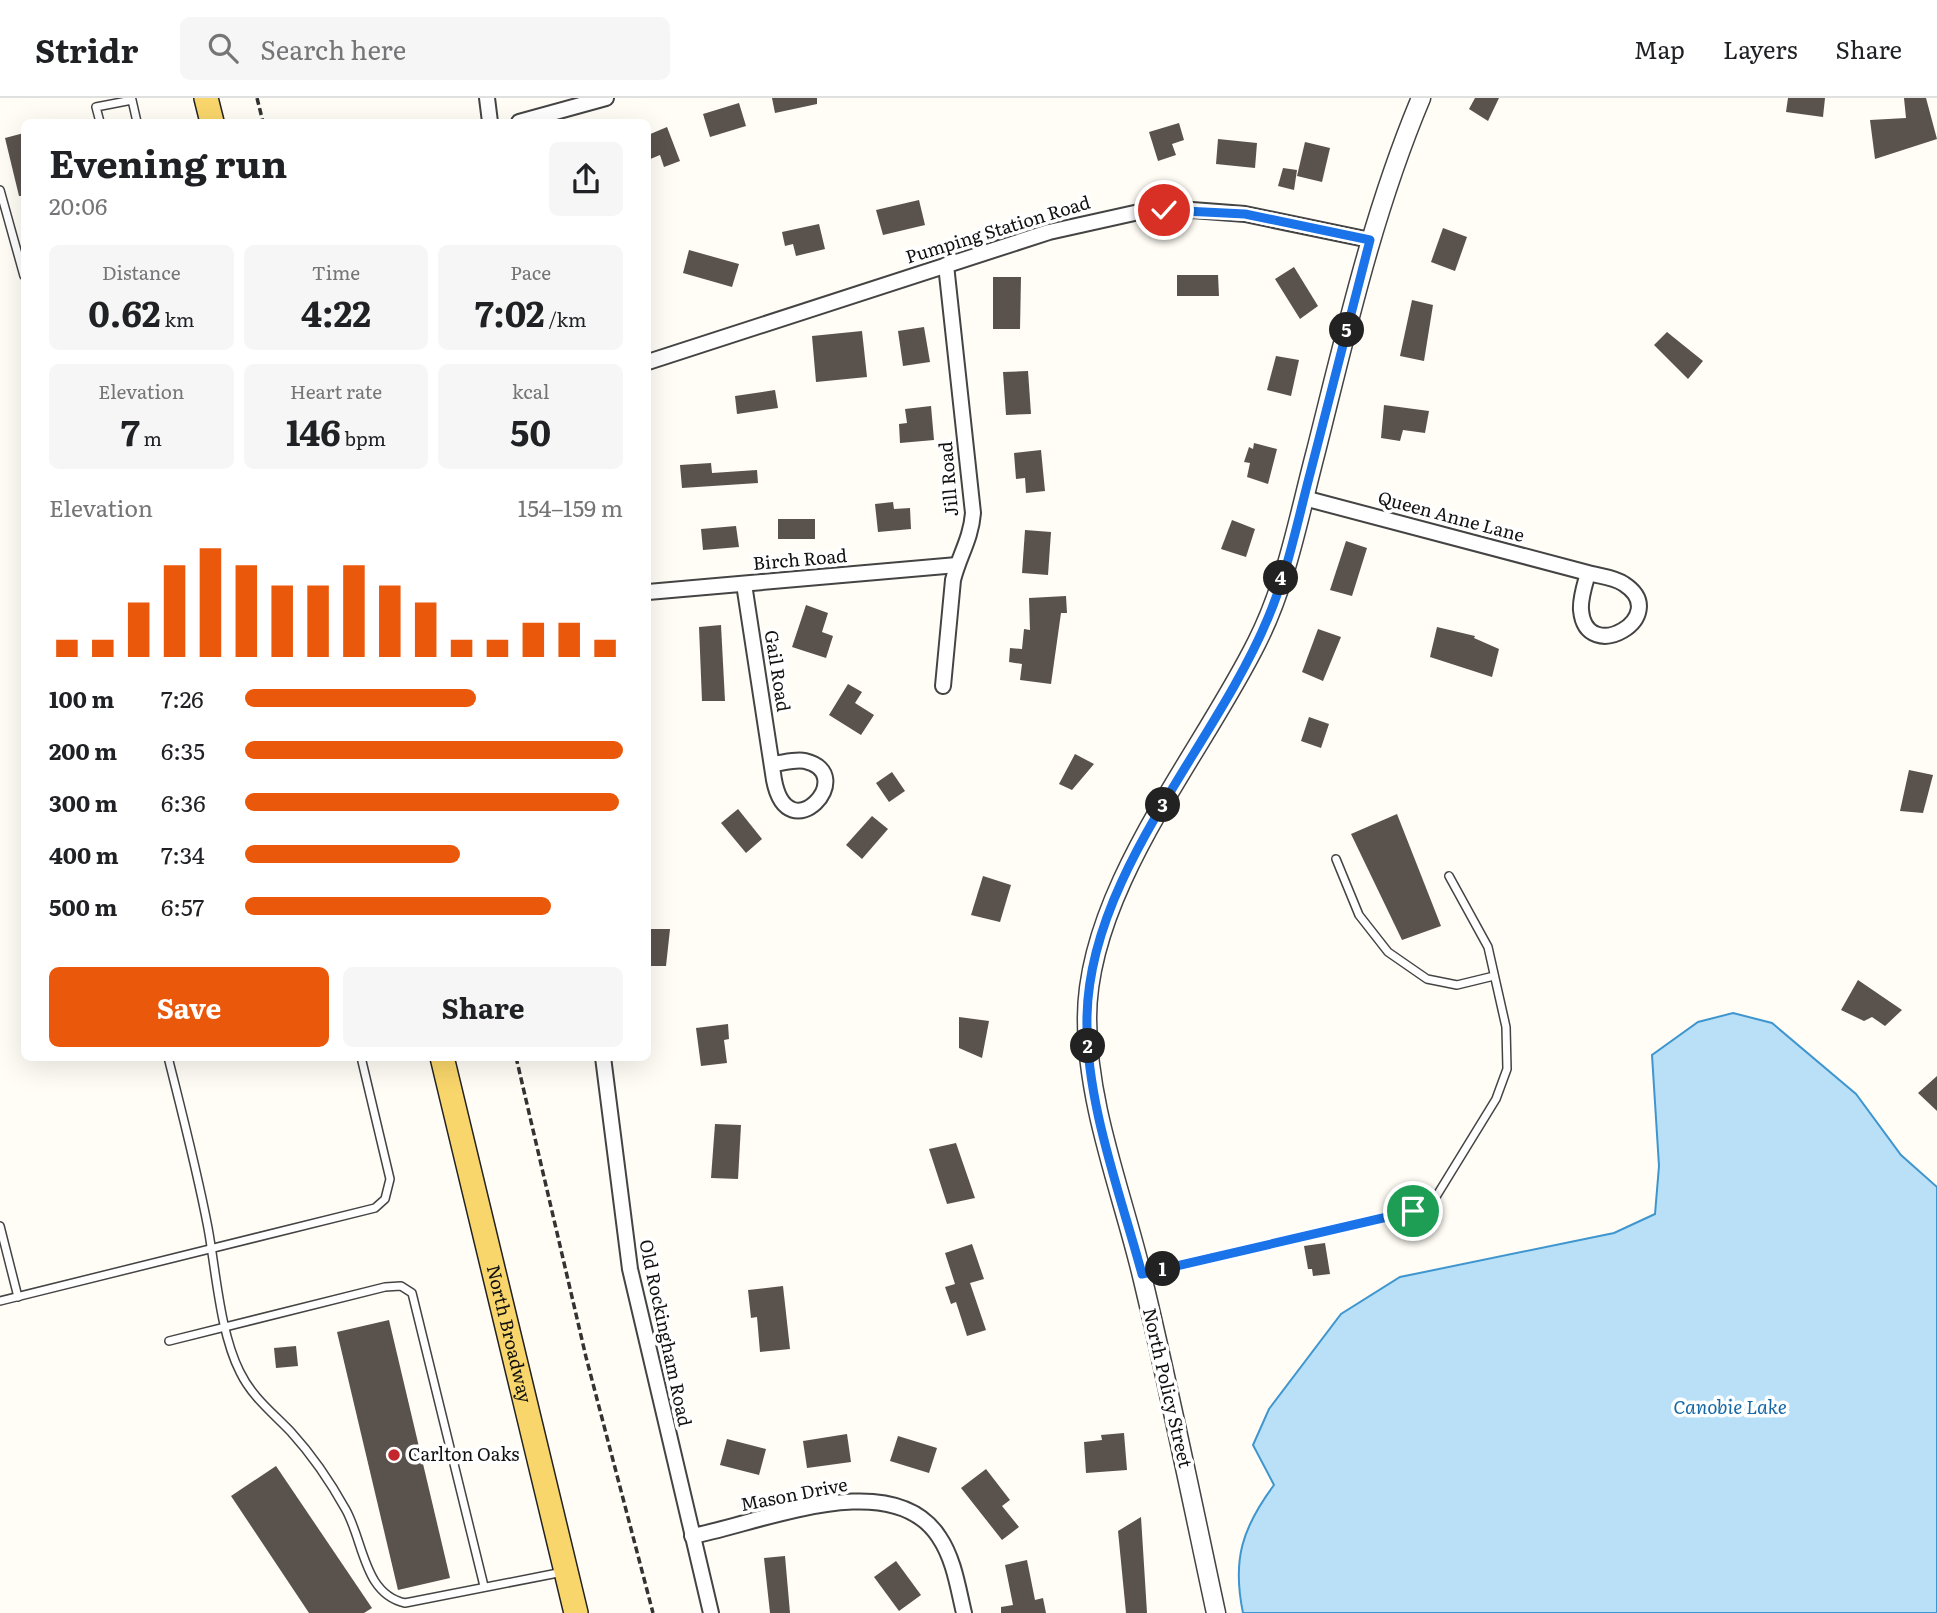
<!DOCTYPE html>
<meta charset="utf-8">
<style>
body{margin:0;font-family:Literata,serif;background:#f6f6f6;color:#202124;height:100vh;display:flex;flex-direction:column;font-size:26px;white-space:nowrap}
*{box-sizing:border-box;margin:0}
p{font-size:23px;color:#757577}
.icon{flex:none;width:38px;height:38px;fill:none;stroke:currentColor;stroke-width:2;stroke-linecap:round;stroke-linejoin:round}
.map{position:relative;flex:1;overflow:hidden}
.panel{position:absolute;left:21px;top:21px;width:630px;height:942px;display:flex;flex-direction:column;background:#fff;border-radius:10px;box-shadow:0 7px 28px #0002}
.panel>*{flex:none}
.pin{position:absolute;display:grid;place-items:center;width:60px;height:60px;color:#fff;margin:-30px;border:4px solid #fff;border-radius:50%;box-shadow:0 2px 7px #0007}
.km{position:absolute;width:35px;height:35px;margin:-18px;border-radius:50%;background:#222;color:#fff;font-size:19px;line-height:35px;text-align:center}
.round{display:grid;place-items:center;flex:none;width:74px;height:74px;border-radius:10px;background:#f6f6f6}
.overview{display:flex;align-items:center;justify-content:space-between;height:119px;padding:0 28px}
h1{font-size:38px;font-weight:700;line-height:52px}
.stats{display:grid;grid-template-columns:repeat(3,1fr);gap:10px;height:119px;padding:7px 28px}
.stats div{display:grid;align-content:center;border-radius:10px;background:#f6f6f6;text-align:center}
.stats b{font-size:35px;font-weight:700}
.stats small{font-size:19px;font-weight:400}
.stats p{font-size:19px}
.chart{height:196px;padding:14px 28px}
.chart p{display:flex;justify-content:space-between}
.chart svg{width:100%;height:126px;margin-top:7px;stroke:#ea580c;stroke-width:6}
.cta{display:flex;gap:14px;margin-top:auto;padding:14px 28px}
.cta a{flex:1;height:80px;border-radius:10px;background:#ea580c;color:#fff;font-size:28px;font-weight:700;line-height:80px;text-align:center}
.cta a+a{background:#f6f6f6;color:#202124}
ul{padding:0 28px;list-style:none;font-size:23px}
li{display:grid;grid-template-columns:112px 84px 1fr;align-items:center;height:52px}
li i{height:18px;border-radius:9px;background:#ea580c}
header{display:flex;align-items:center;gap:42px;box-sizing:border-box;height:98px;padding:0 35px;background:#fff;border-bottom:2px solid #e0e0e0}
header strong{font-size:33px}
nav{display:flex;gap:38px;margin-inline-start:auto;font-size:24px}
.search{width:490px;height:63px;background:#f6f6f6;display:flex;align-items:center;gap:18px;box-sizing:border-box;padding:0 24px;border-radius:10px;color:#757577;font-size:26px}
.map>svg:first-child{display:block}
.water{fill:#b9e0f7;stroke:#3f96cf;stroke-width:2}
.building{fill:#5a524d}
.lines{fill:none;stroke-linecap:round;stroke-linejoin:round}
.service-casing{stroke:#444;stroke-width:10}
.minor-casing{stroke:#444;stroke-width:18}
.tertiary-casing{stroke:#444;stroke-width:21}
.primary-casing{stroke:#222;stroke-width:26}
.path{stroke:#333;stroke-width:3.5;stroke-dasharray:7 3.5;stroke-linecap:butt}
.service{stroke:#fff;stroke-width:7}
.minor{stroke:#fff;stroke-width:14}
.tertiary{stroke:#fff;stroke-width:18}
.primary{stroke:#f9d66b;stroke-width:23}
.route-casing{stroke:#fff;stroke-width:14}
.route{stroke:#1a73e8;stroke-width:9}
.poi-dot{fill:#c4262e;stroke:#fff;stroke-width:2.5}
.labels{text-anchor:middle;stroke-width:7;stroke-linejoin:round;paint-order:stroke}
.street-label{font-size:18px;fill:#111;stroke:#fff}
.poi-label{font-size:18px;fill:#111;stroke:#fff;text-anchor:start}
.water-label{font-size:19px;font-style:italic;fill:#1768a6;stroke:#fff}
</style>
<header>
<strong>Stridr</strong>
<div class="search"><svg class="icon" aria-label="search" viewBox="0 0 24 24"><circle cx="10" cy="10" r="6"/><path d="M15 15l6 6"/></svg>Search here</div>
<nav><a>Map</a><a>Layers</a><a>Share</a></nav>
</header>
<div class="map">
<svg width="1937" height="1515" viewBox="0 0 1937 1515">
<rect width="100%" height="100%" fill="#fffdf5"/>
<path class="water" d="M1733,915L1772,925L1856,996L1901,1057L1937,1089V1515H1243C1232,1462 1242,1430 1274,1387L1253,1347L1269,1311L1341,1216L1400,1179L1614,1135L1655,1116L1659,1068L1652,957L1698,924Z"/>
<g class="building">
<path d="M772,0H817V6L775,15Z"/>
<path d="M1475,0H1499L1488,23L1469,11Z"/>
<path d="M1788,0H1825L1823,19L1786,14Z"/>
<path d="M1904,0H1926L1937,41L1875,61L1870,22L1906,20Z"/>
<path d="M739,5L746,28L710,39L703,16Z"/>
<path d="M1179,25L1184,42L1172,46L1176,57L1158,63L1149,34Z"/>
<path d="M667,29L680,63L664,69L660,57L648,62V37Z"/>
<path d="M24,35V98H19L5,40Z"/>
<path d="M1218,41L1257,45L1255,70L1216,66Z"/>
<path d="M1305,44L1330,50L1322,84L1297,78Z"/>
<path d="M1283,70L1297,72L1294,92L1278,88Z"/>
<path d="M919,102L925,127L883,137L876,112Z"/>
<path d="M819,126L825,151L796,158L793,146L785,148L782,134Z"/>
<path d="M1443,130L1467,139L1455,173L1431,164Z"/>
<path d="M689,152L739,166L732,189L683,175Z"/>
<path d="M1294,169L1318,208L1300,221L1275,181Z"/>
<path d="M1177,177H1218L1219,198H1177Z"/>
<path d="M993,179H1021L1020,231H993Z"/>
<path d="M1412,202L1433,207L1424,263L1400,258Z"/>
<path d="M924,229L930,264L903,268L898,233Z"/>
<path d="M862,233L867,279L816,284L812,238Z"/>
<path d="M1667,234L1703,263L1688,281L1654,247Z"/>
<path d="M1276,258L1299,262L1291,298L1267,292Z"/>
<path d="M1028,273L1031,316L1006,317L1003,274Z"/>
<path d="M775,292L778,310L737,316L735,298Z"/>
<path d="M1384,307L1429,313L1425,335L1403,332L1400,343L1381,340Z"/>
<path d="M931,308L934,342L900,345L899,326L907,325L905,311Z"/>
<path d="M1254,345L1277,351L1268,386L1247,379L1250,365L1244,364L1249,349L1253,351Z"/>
<path d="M1041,352L1045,393L1026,395L1025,380L1016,381L1014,355Z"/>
<path d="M711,365L712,375L757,372L758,385L682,390L680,367Z"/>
<path d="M893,404L894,411L910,410L911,431L878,434L875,406Z"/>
<rect x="778" y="421" width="37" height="20"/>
<path d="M1232,422L1255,431L1246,459L1221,451Z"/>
<path d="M736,428L739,449L703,452L701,431Z"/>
<path d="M1025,432L1051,434L1048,477L1022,475Z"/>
<path d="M1346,443L1367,450L1352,498L1330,492Z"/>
<path d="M1066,498L1067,515H1061L1051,586L1020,582L1022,566L1009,564L1010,550L1022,551L1024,531L1030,532L1029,500Z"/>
<path d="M806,507L828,515L822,534L833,538L826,560L792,549Z"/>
<path d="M721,527L725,603H702L699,529Z"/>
<path d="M1437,529L1475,538L1474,540L1499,551L1492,579L1430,559Z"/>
<path d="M1318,531L1341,539L1323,583L1302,574Z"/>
<path d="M848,586L862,594L855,605L874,617L861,637L829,617Z"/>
<path d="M1309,619L1329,626L1321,650L1301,643Z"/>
<path d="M1075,656L1094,666L1072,692L1059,686Z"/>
<path d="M1909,672L1933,677L1923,715L1900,713Z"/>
<path d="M892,674L905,693L889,704L876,685Z"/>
<path d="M738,711L762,741L746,755L721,725Z"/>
<path d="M1397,716L1441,828L1402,842L1351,736Z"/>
<path d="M872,718L888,731L862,761L846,747Z"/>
<path d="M983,778L1011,787L1000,824L971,817Z"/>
<path d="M648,831H670L666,868H648Z"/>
<path d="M1858,882L1902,912L1885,928L1872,919L1864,923L1841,912Z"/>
<path d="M959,919L989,923L982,960L959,950Z"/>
<path d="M728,926L729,941L724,942L727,965L701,968L696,930Z"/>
<path d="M1937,978V1013L1918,995Z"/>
<path d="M715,1026L741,1027L738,1081L711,1080Z"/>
<path d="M956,1045L975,1100L947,1106L929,1051Z"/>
<path d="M1325,1145L1330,1176L1313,1178L1312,1171H1308L1304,1148Z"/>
<path d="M972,1146L984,1181L970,1185L986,1232L967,1238L956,1204L951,1206L945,1189L955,1186L945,1155Z"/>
<path d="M783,1188L790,1251L760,1254L757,1219L751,1220L748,1192Z"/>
<path d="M389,1222L450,1480L398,1492L337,1234Z"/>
<path d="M296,1248L298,1268L276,1270L274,1250Z"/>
<path d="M1124,1335L1127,1372L1086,1375L1084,1344L1102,1342L1101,1337Z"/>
<path d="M847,1336L851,1364L807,1370L803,1343Z"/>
<path d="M898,1338L937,1350L929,1375L890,1363Z"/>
<path d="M727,1341L766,1351L759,1377L720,1367Z"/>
<path d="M276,1368L372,1510L364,1515H309L231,1398Z"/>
<path d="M986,1371L1010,1402L1002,1408L1019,1429L1002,1442L961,1390Z"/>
<path d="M1141,1419L1147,1515H1126L1118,1433Z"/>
<path d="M785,1458L790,1515H770L764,1460Z"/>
<path d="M1027,1462L1035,1502L1043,1500L1046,1515H1001V1509L1013,1507L1005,1467Z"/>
<path d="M896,1463L921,1497L899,1513L874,1479Z"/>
</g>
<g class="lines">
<defs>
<g id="service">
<path d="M100,24L96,9L132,2L137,24"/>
<path d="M0,92L24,178"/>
<path d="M1336,761L1359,817L1388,854L1427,881L1457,887L1494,878"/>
<path d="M168,959C182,1015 197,1072 208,1130C216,1173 220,1235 240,1274C252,1299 273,1315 291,1334C312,1357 331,1385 346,1412C364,1445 364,1496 405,1505L563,1474"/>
<path d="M0,1128L18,1199"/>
<path d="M1143,1176L1413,1113L1434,1102L1496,1001L1507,971L1506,929L1488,849L1449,778"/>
<path d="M0,1203L375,1110L385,1101L390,1081L361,959"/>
<path d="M169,1243L385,1189L401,1188L412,1195L484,1488"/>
</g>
<g id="minor">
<path d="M487,0L490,24"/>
<path d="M519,24L606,0"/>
<path d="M648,264L1049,134L1139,114L1192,112L1245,116L1370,142"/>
<path d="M1304,400L1588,475C1599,478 1614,479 1624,486C1673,518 1586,569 1581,512C1580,500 1585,486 1588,475"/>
<path d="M744,486L774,682C788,755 860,676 805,663C795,661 783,665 772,666"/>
<path d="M648,494L957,467"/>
<path d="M943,588L953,482C959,458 971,441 973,415L946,167"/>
<path d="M603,959L630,1171L711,1515"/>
<path d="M692,1438C758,1426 892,1366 939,1439C954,1461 958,1490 964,1515"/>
</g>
<path id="tertiary" d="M1216,1515C1192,1403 1169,1290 1142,1178C1122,1094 1087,1008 1087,920C1087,791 1201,657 1257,544C1287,485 1299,417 1316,353C1346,234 1373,114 1421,0"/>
<g id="primary">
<path d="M206,0L212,24"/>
<path id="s1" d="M442,959L576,1515"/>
</g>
</defs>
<use href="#service" class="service-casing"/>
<use href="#minor" class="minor-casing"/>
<use href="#tertiary" class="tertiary-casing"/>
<use href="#primary" class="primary-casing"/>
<g class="path">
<path d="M257,0L263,24"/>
<path d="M516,959L586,1259L653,1515"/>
</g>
<use href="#service" class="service"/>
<use href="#minor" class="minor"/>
<use href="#tertiary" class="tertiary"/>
<use href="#primary" class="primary"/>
</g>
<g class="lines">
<defs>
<path id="route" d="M1164,112L1245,116L1370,142C1350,219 1331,295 1311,372C1298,421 1288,473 1268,520C1215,648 1090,775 1087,918C1085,1002 1120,1095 1142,1176L1413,1113"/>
</defs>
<use href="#route" class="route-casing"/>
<use href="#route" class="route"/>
</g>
<circle class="poi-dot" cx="394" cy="1357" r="7"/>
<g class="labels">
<g class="street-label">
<text transform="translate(998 132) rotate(-17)" y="6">Pumping Station Road</text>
<text transform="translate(949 381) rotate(-95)" y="6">Jill Road</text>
<text transform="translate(1451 419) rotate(15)" y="6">Queen Anne Lane</text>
<text transform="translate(800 462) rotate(-5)" y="6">Birch Road</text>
<text transform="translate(777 573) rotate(81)" y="6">Gail Road</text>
<text transform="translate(665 1235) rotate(78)" y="6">Old Rockingham Road</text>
<text dy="6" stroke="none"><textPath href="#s1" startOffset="285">North Broadway</textPath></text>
<text transform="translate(1167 1290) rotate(77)" y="6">North Policy Street</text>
<text transform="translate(794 1397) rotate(-11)" y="6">Mason Drive</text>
</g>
<g class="poi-label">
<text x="408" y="1363">Carlton Oaks</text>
</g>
<g class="water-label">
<text x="1730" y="1316">Canobie Lake</text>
</g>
</g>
</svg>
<div class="pin" style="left:1413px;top:1113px;background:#1e9e55"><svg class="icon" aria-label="arrive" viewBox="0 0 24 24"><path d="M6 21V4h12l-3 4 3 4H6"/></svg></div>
<div class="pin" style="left:1164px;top:112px;background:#d93025"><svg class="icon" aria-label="check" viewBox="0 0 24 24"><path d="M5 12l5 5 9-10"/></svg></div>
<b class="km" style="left:1163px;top:1171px">1</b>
<b class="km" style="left:1088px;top:948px">2</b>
<b class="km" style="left:1163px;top:707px">3</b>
<b class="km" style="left:1281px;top:480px">4</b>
<b class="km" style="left:1347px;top:232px">5</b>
<section class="panel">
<div class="overview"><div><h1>Evening run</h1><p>20:06</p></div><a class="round"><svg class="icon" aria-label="share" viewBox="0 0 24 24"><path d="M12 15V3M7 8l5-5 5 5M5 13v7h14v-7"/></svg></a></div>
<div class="stats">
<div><p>Distance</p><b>0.62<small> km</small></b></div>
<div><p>Time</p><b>4:22</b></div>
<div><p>Pace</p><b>7:02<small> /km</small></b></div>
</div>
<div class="stats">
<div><p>Elevation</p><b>7<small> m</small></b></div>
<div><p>Heart rate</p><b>146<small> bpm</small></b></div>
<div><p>kcal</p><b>50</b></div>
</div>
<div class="chart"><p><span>Elevation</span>154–159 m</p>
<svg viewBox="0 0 160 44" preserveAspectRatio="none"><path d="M5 44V38M15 44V38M25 44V25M35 44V12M45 44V6M55 44V12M65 44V19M75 44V19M85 44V12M95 44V19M105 44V25M115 44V38M125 44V38M135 44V32M145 44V32M155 44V38"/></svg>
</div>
<ul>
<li><b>100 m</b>7:26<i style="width:61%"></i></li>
<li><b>200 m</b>6:35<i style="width:100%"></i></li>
<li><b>300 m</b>6:36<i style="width:99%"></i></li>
<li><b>400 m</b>7:34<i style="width:57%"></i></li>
<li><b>500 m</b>6:57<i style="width:81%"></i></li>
</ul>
<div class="cta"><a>Save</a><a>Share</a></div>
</section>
</div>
